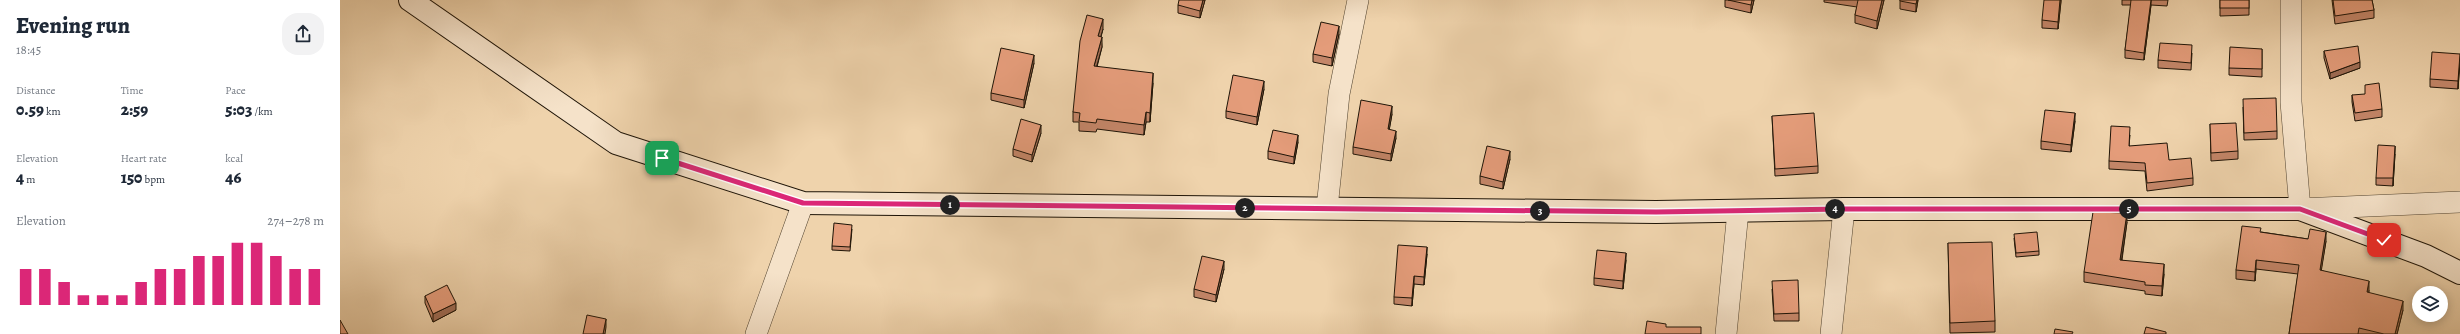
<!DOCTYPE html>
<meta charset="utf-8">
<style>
body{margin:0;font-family:Alegreya,serif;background:#f2f2f3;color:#1f2937;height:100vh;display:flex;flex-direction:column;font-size:15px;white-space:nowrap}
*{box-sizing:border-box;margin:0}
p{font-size:13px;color:#747a83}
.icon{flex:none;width:22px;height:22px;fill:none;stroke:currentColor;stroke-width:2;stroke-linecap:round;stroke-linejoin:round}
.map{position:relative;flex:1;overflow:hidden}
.details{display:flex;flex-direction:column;background:#fff;width:340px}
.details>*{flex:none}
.tools{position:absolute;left:2072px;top:286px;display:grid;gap:8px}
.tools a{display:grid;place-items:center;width:36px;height:36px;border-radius:50%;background:#fff;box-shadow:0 2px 10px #0003;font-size:20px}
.pin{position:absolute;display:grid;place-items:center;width:34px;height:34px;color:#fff;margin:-17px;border-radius:8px;box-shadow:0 2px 6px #0006}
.km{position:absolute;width:20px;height:20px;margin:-10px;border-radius:50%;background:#222;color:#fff;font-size:11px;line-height:20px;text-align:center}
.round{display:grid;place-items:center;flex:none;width:42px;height:42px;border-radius:16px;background:#f2f2f3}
.head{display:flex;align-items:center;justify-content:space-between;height:68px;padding:0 16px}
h1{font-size:22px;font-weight:800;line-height:30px}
.metrics{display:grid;grid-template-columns:repeat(3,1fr);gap:6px;height:68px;padding:4px 16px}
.metrics div{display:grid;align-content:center}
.metrics b{font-size:17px;font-weight:800}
.metrics small{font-size:11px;font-weight:400}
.metrics p{font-size:11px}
.chart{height:112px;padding:8px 16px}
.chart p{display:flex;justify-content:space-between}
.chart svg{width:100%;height:72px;margin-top:4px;stroke:#db2777;stroke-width:6}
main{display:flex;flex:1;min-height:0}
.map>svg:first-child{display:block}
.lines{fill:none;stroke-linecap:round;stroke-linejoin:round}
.street-casing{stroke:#524430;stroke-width:22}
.secondary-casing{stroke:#1e1407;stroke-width:24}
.street{stroke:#f5e2c9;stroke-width:21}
.secondary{stroke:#f5e2c9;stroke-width:22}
.wall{fill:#c48669;stroke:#1e1407}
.shaded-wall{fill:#a06d55;stroke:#1e1407}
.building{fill:#e49c7a;stroke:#1e1407}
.route-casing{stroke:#fff;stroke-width:8}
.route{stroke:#db2777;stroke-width:5}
</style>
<main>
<section class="details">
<div class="head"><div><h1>Evening run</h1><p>18:45</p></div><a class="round"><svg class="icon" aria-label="share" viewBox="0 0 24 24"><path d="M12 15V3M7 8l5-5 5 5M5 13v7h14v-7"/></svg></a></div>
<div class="metrics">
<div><p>Distance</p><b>0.59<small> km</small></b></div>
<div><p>Time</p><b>2:59</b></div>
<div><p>Pace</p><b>5:03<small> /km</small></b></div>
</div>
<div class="metrics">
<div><p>Elevation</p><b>4<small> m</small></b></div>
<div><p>Heart rate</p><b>150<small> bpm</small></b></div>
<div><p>kcal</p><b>46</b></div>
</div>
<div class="chart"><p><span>Elevation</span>274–278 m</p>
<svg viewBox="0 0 160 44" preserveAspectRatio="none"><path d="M5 44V22M15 44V22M25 44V30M35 44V38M45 44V38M55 44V38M65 44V30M75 44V22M85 44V22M95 44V14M105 44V14M115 44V6M125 44V6M135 44V14M145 44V22M155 44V22"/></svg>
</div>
</section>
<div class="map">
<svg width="2120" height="334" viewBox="0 0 2120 334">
<rect width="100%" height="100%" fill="#efd3ac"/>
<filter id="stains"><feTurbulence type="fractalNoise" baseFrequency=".005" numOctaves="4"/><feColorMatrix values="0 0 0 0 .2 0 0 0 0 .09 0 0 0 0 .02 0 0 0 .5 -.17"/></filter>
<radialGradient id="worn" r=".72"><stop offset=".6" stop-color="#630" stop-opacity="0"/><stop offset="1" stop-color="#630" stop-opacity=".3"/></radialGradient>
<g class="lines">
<defs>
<g id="street">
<path d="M1951,0V102L1960,209L2120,202"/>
<path d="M987,208L999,94L1018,0"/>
<path d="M416,334L463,203"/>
<path d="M1386,334L1398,211"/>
<path d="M1491,334L1504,209"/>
</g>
<path id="secondary" d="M70,0L276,143L463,203L1316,212L1504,209H1960L2086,256L2120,273"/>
</defs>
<use href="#street" class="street-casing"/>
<use href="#secondary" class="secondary-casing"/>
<use href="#street" class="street"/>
<use href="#secondary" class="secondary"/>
</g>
<g class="wall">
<path d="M865,0L860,18L838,13V5Z"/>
<path d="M1385,0H1414L1411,13L1385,7Z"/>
<path d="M1484,0H1544L1537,29L1515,23V15L1517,7L1484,2Z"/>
<path d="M1560,0H1578L1576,12L1560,9Z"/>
<path d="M1721,0L1718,29L1702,28V20Z"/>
<path d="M1782,0H1828L1827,6L1811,5L1804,60L1785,58V50L1791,5H1782Z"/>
<path d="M1880,0H1909V15L1880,16Z"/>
<path d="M1992,0H2032L2034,10V18L1995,24Z"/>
<path d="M763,29L761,37L762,47L757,67L813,83L810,122H806L804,135L757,129L756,132L739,131V122H733V112Z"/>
<path d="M999,34L992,66L973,62V54Z"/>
<path d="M1922,49V77L1889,75V68Z"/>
<path d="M1984,51L2020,68L1990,79L1984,58Z"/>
<path d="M1852,53L1851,70L1818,68V60Z"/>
<path d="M2120,54L2118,89L2090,87V79Z"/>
<path d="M694,63L684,108L651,100V93Z"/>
<path d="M924,89L917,125L886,118V111Z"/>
<path d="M2012,95L2042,109V117L2015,121L2012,102Z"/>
<path d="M1903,107L1937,131V139L1904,140Z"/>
<path d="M1052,114L1049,130L1056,138L1051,161L1013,154V147Z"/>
<path d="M1432,116L1478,166V173L1435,176Z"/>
<path d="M1735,121L1731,152L1701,149V141Z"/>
<path d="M1870,124L1898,151V159L1871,161Z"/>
<path d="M701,133L692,162L673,156V149Z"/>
<path d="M1790,135L1789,146L1829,160L1853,178V185L1807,191L1805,171L1769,169V161Z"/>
<path d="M958,142L954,164L928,159V151Z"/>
<path d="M2055,154L2053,186L2036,185V178Z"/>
<path d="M1170,159L1163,189L1140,184V176Z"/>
<path d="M1787,222L1782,260L1824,274L1822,296L1805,294V291L1744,282V272Z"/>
<path d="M512,229L510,251L492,250V246Z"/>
<path d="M1921,232L1968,239L1986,241L1981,270L2029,290V293L2063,310L2057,334H1949L1958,274L1916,269L1915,281L1896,279V270Z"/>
<path d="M1674,238L1699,251V255L1676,257Z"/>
<path d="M1608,243L1655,321V332L1610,333Z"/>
<path d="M1087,254L1084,285L1074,284L1072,306L1054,304V297Z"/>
<path d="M1286,260L1283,289L1254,285V278Z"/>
<path d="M884,269L876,302L854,297V289Z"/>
<path d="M1432,289L1459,313V321H1434Z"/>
<path d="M85,296L116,310L93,322L85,303Z"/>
</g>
<g class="shaded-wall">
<path d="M863,0H865L860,18V11Z"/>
<path d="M1412,0H1414L1411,13V5Z"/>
<path d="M1542,0H1544L1537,29V21Z"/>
<path d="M1577,0H1578L1576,12V4Z"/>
<path d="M1720,0H1721V2L1718,29V22Z"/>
<path d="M1811,0V5L1804,60V53Z"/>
<path d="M763,19V29L758,46V36Z"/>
<path d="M999,26V34L992,66V58Z"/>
<path d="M762,37V47L754,76V66Z"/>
<path d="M694,55V63L684,108V100Z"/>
<path d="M2120,55V63L2118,89V81Z"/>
<path d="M2020,62V68L1990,79V73Z"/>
<path d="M813,73V83L810,122V113Z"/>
<path d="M924,81V89L917,125V117Z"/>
<path d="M1052,106V114L1048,137V129Z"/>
<path d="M806,112V122L804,135V125Z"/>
<path d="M1735,113V121L1731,152V145Z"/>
<path d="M701,125V133L692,162V155Z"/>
<path d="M1056,131V138L1051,161V154Z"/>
<path d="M958,135V142L954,164V157Z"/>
<path d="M2055,146V154L2053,186V178Z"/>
<path d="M1170,151V159L1163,189V182Z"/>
<path d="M1787,213V222L1780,270V260Z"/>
<path d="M1986,232V241L1980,279V270Z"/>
<path d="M1087,247V254L1084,285V277Z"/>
<path d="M1286,253V260L1283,289V281Z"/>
<path d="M1916,260V269L1915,281V272Z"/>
<path d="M884,261V269L876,302V295Z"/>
<path d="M1824,264V274L1822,296V286Z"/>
<path d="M1074,276V284L1072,306V298Z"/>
<path d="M2029,281V290L2027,302V292Z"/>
<path d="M2063,301V310L2057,334H2055Z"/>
<path d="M116,303V310L93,322V314Z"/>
<path d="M266,319V327L265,334H263Z"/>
</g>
<g class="building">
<path d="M839,0H863L860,11L838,5Z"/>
<path d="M1388,0H1412L1411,5Z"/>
<path d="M1518,0H1542L1537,21L1515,15Z"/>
<path d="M1560,0H1577L1576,4L1560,1Z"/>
<path d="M1704,0H1720L1718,22L1702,20Z"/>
<path d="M1791,0H1811L1804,53L1785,50Z"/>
<rect x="1880" y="0" width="29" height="8"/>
<path d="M1993,0H2032L2034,10L1995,16Z"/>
<path d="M747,15L763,19L758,36L762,37L754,66L813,73L810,113L806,112L804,125L757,119L756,123L739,121L740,113L733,112L740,41Z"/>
<path d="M981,22L999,26L992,58L973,54Z"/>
<path d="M1820,43L1852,45L1851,63L1818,60Z"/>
<path d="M2018,46L2020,62L1990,73L1984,51Z"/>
<path d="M1890,47L1922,49V69L1889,68Z"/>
<path d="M661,48L694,55L684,100L651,93Z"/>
<path d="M2092,52L2120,54L2118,81L2090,79Z"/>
<path d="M893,75L924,81L917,117L886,111Z"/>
<path d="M2039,83L2042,109L2015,113L2012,95L2025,94V85Z"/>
<path d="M1936,98L1937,131L1904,133L1903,99Z"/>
<path d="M1021,100L1052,106L1048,129L1056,131L1051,154L1013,147Z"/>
<path d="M1705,110L1735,113L1731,145L1701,141Z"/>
<path d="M1474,113L1478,166L1435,169L1432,116Z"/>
<path d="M681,119L701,125L692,155L673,149Z"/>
<path d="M1896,123L1898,151L1871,153L1870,124Z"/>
<path d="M1771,126L1790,127L1789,146L1827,143L1829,160L1851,158L1853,178L1807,183L1805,163L1769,161Z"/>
<path d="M933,130L958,135L954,157L928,151Z"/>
<path d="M2038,145L2055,146L2053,178H2036Z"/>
<path d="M1147,146L1170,151L1163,182L1140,176Z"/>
<path d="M1753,212L1787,213L1780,260L1824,264L1822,286L1805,285V282L1744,272Z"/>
<path d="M494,223L512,225L510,247L492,246Z"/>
<path d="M1902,226L1921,228L1920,232L1968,239L1970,229L1986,232L1980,270L2029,281L2027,292L2063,301L2055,334H2044L2019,328L2018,334H1949L1959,265L1916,260L1915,272L1896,270Z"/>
<path d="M1697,232L1699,251L1676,253L1674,234Z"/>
<path d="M1652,242L1655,321L1610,323L1608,243Z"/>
<path d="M1058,245L1087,247L1084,277L1074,276L1072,298L1054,297Z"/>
<path d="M1257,250L1286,253L1283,281L1254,278Z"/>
<path d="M862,256L884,261L876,295L854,289Z"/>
<path d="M1458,280L1459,313L1434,314L1432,281Z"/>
<path d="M107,285L116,303L93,314L85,296Z"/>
<path d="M247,315L266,319L263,334H243Z"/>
<path d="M0,320L8,334H0Z"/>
<path d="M1307,321L1326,324V327H1361V334H1305Z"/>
<path d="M1806,327L1826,332V334H1804Z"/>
<path d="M1715,329L1733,332L1732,334H1714Z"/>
</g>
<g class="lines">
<defs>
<path id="route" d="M322,158L463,203L1316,212L1504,209H1960L2044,240"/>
</defs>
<use href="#route" class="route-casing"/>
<use href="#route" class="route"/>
</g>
<rect width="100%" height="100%" filter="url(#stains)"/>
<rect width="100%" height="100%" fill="url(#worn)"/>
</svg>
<div class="tools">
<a><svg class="icon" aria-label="layers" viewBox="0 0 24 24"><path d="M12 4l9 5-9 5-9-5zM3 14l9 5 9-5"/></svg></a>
</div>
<div class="pin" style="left:322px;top:158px;background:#1e9e55"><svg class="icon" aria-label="arrive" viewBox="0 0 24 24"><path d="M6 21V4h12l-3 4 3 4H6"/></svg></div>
<div class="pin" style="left:2044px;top:240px;background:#d93025"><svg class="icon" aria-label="check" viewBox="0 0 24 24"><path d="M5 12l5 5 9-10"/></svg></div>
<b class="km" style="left:610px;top:205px">1</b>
<b class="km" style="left:905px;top:208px">2</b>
<b class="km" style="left:1200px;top:211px">3</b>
<b class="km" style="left:1495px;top:209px">4</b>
<b class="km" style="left:1789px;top:209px">5</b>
</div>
</main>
